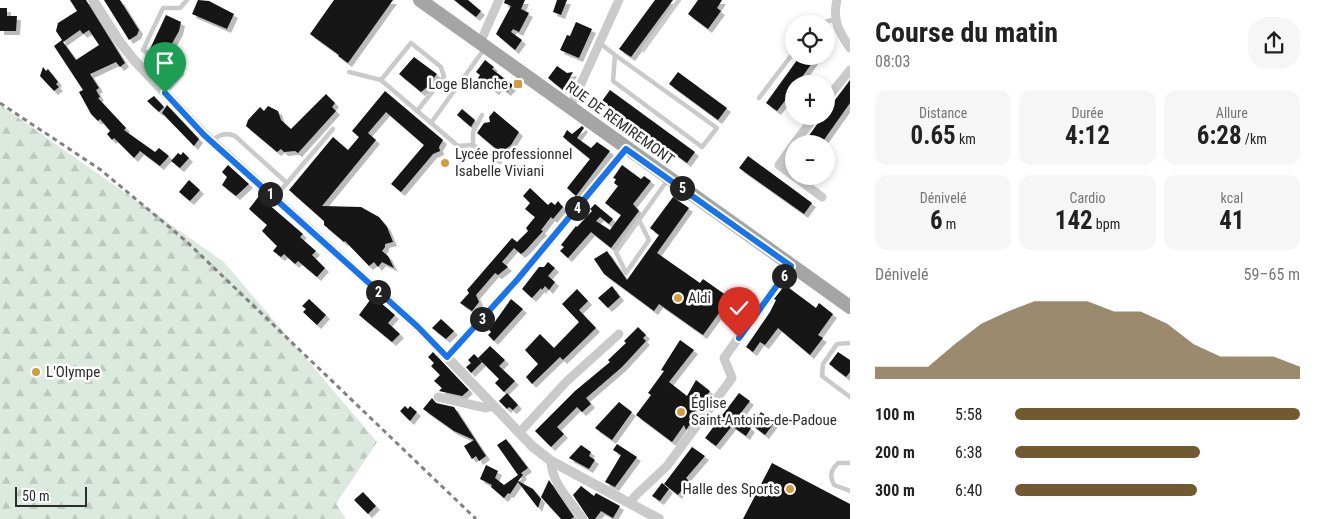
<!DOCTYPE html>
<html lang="fr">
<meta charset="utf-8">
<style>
body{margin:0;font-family:"Roboto Condensed",sans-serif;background:#f6f6f6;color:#222;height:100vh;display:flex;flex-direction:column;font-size:19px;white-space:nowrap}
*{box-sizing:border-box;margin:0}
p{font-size:16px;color:#767676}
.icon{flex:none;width:28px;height:28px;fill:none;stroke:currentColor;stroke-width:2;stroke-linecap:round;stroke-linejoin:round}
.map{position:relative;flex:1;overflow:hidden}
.sheet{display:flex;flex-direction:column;background:#fff;width:475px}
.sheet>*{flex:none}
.controls{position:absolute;left:785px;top:15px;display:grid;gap:10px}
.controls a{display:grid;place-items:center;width:50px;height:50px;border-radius:50%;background:#fff;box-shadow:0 2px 8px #0003;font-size:25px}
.scale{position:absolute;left:15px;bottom:12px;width:72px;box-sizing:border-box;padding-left:5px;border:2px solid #2d2d2d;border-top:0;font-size:14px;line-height:18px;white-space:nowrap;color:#2d2d2d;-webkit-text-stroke:4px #fff;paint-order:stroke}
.pin{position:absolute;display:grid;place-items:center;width:42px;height:42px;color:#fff;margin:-51px -21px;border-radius:50% 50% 50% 0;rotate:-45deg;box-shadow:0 0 5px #0007}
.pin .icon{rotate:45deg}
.km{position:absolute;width:25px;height:25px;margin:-12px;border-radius:50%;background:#222;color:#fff;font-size:14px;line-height:25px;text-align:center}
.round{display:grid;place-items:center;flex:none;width:52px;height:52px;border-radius:20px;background:#f6f6f6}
.headline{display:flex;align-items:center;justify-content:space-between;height:85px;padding:0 25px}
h1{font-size:28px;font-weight:700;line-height:38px}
.metrics{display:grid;grid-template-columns:repeat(3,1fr);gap:8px;height:85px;padding:5px 25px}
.metrics div{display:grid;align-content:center;border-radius:12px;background:#f6f6f6;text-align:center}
.metrics b{font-size:25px;font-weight:700}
.metrics small{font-size:14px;font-weight:400}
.metrics p{font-size:14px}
.chart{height:140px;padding:10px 25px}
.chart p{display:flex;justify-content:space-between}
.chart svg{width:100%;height:90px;margin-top:5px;fill:#715930;opacity:.7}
ul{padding:0 25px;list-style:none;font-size:16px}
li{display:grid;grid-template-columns:80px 60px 1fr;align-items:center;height:38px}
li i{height:12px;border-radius:6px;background:#715930}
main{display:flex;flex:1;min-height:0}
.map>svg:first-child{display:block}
.forest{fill:url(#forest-firs)}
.building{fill:#141414;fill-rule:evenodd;filter:url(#shadow)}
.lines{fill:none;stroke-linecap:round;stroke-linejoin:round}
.service{stroke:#cacaca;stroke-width:4.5}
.minor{stroke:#cacaca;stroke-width:9}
.tertiary{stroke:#cacaca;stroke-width:10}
.primary{stroke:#a5a5a5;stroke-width:14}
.rail{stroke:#828282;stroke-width:3;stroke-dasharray:5 4;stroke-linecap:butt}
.route-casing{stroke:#fff;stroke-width:10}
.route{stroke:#1a73e8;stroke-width:6}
.poi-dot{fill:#d29c41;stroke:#fff;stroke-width:2}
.labels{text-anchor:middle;stroke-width:5;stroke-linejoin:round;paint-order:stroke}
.poi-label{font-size:15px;fill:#2d2d2d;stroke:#fff;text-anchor:start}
.street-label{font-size:15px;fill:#2d2d2d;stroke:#fff}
</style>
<main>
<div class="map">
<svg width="850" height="519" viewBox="0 0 850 519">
<defs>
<pattern id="forest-firs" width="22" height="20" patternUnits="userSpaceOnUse" patternTransform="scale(1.25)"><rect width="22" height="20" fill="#dce9de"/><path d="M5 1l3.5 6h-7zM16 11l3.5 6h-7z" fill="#bdc8bf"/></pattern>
<filter id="shadow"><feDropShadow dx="4" dy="4" stdDeviation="0" flood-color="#0004"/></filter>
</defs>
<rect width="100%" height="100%" fill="#fff"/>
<path class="forest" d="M0,105L224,262L377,442L336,504L346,519H0Z"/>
<g class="building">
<path d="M70,0H86L125,63L120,67L116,62L90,74L99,88L96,90L100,97L98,98L126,128L124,130L155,152L159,148L169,156L160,166L140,151L134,158L114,138L112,140L107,134L110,131L100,119L98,121L91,114L79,92L83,90L54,46L62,40L56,31L58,23L77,11ZM80,30L83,34L89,30L99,45L76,60L63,42Z"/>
<path d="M104,0H120L139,30L137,35L129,40Z"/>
<path d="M198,0L209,1L234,14L227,29L192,14Z"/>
<path d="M334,0H393L348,63L338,56L339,55L310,34Z"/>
<path d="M454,0H468L481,11L476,17Z"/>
<path d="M505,0H525L521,9L529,13L519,32L513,29L511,32L522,40L515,50L496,34L511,6L504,3Z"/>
<path d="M557,0H567L561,15L553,12Z"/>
<path d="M655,0H673L631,57L619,49Z"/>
<path d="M698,0H722L717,8L721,11L708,29L688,14Z"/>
<path d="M0,8H7V16H17L16,31H0Z"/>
<path d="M166,15L181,22L179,31L165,56L150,49Z"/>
<path d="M576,22L592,29L579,58L560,50L567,35L570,36Z"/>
<path d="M800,56H817L797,84H794V89L777,111L766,103Z"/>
<path d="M414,57L437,74L430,82L431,84L421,92L399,74Z"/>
<path d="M485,60L494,67L492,69L513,85L507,92L499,86L495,91L478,78L480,75L476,72Z"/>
<path d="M557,66L567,73L573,72L563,90L548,78Z"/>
<path d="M43,67L46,71L48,69L58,82L56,84L59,87L54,91L40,76Z"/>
<path d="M678,72L727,108L718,120L669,84Z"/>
<path d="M850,80V103L821,144H803L823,116H826V112Z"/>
<path d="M610,90L695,152L687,163L602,101Z"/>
<path d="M385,91L443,140L439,147L440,151L433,154L401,192L391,184L424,145L386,112L368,133L376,140L322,206L361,207L379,217L387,227L393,242L385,244V247L382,251L388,256L394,268L382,262L378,267L374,262L369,266L345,241L344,242L324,225V221L289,190L333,137L348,150L359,137L352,131Z"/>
<path d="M326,94L335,103L332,107L336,111L298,153L295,151L284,152L281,149L277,152L246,126L248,120L260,107L264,111L268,106L278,111L281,120L291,129Z"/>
<path d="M154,96L164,107L159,112L147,101Z"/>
<path d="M167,105L199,139L194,146L162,113Z"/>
<path d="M462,109L475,120L471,127L457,115Z"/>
<path d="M494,111L519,132L511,145L501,153L477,133L484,123L490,122L489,117Z"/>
<path d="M582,126L584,128L577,138L591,148L597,142L610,151L576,196L567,188L590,159L563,137L567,130L572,134Z"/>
<path d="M183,152L189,158L180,168L171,161L178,153L181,155Z"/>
<path d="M748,156L812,203L804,214L739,168Z"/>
<path d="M228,165L249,184L236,196L222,185L227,177L222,172Z"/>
<path d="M622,165L641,179L644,176L651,181L633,204L639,211L611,248L591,232L568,258L560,251L564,247L561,245L576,226L577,227L592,211L590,209L595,204L613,219L609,224L600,217L596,221L610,230L621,215L605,203L618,186L614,183L616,179L613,178Z"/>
<path d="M189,180L200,190L190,201L179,192Z"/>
<path d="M530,188L548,205L551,202L555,205L558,201L563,207L553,219L551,217L541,230L543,231L525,251L521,254L514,248L502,262L508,267L498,275L495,273L476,295L479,302L472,311L460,303L469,293L467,290L512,238L517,242L528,231L526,228L535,217L525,209L530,203L523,196Z"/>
<path d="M259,196L303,234L300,237L316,251L312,255L325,268L317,277L298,261L295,264L284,254L281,257L273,251L277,246L262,231L267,225L249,209Z"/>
<path d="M673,197L689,208L657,253L700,283L703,279L730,298L703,335L659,304L654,311L604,274L594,259L607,251L627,280L659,235L650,228Z"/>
<path d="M548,262L555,268L548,276L555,282L549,290L545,286L542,290L541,288L532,298L522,289L539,267H544Z"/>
<path d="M785,285L816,308L819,303L833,314L818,335L823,338L810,355L778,328L765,345L760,342L753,352L746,347L770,312L776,300L774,299Z"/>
<path d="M612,286L620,297L608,308L598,298Z"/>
<path d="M577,289L588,301L579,310L596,328L563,360L560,357L532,384L526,377L538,364L525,350L540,334L554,348L579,322L562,304Z"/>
<path d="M373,296L395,315L388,323L400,334L392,342L359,315Z"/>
<path d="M309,299L326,315L317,325L303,312L306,309L302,306Z"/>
<path d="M511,299L523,309L494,341L488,335L491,332L489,330Z"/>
<path d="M441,319L454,331L446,339L432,328Z"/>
<path d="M638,327L646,335L643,338L646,341L622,367L586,398L591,404L582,412L577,407L557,427L564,434L551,447L535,431L575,391L610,362L608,360L626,343L624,341Z"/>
<path d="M680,340L694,350L669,382L687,396L696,380L710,391L695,412V417L686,430L684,425L672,442L636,415L651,395L648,393L664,371L661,370Z"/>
<path d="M490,346L505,360L499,366L515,381L504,392L495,383L499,379L478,358Z"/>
<path d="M433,352L469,390L462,396L439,391L442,388L434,381L440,375L431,366L434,363L428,357Z"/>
<path d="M838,352L850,360V372L846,377L829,364Z"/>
<path d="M474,354L482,362L471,373L466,367L471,363L468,360Z"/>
<path d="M507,393L518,405L513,410L509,407L507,409L499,401Z"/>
<path d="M739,393L750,401L737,418L751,428L746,436L732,426L716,446L705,438Z"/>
<path d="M432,398L436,403L454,407L486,456L479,461L476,456L472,459L464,446L474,440L454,431L423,409Z"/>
<path d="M619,402L632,412L612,440L595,428Z"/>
<path d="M405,406L408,409L410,406L417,412L410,421L400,411Z"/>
<path d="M761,412L774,423L765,435L752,425Z"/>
<path d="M506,439L528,468L521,473L523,475L518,481L533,489L541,499L538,508L518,482L510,494L508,493L504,498L491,487L492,485L480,479L486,465L498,471L495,478L504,485L518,475L497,445Z"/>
<path d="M617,444L637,457L615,487L605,482L621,455L613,450Z"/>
<path d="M581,445L591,452L589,456L595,460L589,469L569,458Z"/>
<path d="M692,447L705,456L686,478L689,481L678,495L664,484Z"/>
<path d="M772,463L850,504V519H743Z"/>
<path d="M549,480L574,517L571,519H561L541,497Z"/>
<path d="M662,483L669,489L660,501L652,496Z"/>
<path d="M581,486L594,496L596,493L620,506L613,518L601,511L595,519H589L573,495Z"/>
<path d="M363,492L376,506L368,514L354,500Z"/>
</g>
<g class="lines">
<g class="service">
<path d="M820,24L835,19"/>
<path d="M601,44L615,55L717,128L702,147L613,81L615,55"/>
<path d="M643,50L679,0"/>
<path d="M349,72L381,80L458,146L473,145L500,162"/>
<path d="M381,80L411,43L441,67L444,77L417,111"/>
<path d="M166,92L182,74L143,50L163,8H180L187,0"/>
<path d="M759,98L794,52"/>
<path d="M431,123L485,48"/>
<path d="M212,141C218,135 226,132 235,136L287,183L275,197"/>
<path d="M473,145V132L482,115"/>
<path d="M287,183L333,129"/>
<path d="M639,220L649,240L626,273L616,252L664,185"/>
<path d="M850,343L837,344L823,364L822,376L850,397"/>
<path d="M850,463H838C831,470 829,475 834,485L850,491"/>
</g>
<g class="minor">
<path d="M837,0C832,20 839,32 850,48"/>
<path d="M480,43L499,0"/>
<path d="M826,100L850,70"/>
<path d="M570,108L619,0"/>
<path d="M794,144L779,165L794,176"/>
<path d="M794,144L815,116"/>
<path d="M794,176L822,197"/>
<path d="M447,357L517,280L626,149"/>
<path d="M438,397L486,408L494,406"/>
<path d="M519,433L567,381L619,334"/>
<path d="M551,461C551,482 571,502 583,519"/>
<path d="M630,504L635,496L667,466L732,378L724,358L791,265"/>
</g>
<path class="tertiary" d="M93,0L119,41L134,60L205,135L418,327L532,446L551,461L659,519"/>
<path class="primary" d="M420,0L850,307"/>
<path class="rail" d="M0,103L101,170L186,241L476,519"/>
</g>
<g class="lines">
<defs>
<path id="route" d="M165,93L204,135L418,327L447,357L517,280L626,149L791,266L739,338"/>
</defs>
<use href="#route" class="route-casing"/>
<use href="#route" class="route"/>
</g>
<g class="poi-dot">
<rect x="513" y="79" width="10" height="10" rx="2.5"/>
<circle cx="445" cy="163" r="5"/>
<circle cx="678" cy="298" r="5"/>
<circle cx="36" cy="372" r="5"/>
<circle cx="681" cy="412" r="5"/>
<circle cx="790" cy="489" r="5"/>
</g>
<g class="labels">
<g class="poi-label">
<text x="508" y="89" text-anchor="end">Loge Blanche</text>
<text x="455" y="159">Lycée professionnel<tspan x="455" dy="17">Isabelle Viviani</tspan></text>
<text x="688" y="303">Aldi</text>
<text x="46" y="377">L'Olympe</text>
<text x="691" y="408">Église<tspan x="691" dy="17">Saint-Antoine-de-Padoue</tspan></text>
<text x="780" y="494" text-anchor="end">Halle des Sports</text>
</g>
<g class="street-label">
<text transform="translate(620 123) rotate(36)" y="5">RUE DE REMIREMONT</text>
</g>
</g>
</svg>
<div class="controls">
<a><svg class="icon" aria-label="locate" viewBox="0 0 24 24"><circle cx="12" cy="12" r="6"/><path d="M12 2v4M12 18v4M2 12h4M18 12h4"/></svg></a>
<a>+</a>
<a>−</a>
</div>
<div class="scale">50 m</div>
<div class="pin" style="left:165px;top:93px;background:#1e9e55"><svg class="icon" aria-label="arrive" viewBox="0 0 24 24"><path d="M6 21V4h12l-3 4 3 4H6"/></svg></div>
<div class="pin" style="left:739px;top:338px;background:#d93025"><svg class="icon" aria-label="check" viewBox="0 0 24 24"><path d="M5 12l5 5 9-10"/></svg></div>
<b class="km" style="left:270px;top:194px">1</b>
<b class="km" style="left:378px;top:292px">2</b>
<b class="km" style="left:482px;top:319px">3</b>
<b class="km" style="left:577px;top:208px">4</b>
<b class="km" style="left:682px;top:188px">5</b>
<b class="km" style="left:784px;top:276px">6</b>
</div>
<section class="sheet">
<div class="headline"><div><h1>Course du matin</h1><p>08:03</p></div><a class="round"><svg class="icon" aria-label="share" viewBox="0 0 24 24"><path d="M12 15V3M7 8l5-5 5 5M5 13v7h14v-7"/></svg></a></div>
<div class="metrics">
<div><p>Distance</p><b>0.65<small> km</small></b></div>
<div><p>Durée</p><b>4:12</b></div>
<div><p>Allure</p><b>6:28<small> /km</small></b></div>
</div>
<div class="metrics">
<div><p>Dénivelé</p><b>6<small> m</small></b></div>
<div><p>Cardio</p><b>142<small> bpm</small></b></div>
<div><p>kcal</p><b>41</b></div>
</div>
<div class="chart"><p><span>Dénivelé</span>59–65 m</p>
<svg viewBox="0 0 160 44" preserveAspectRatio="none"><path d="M0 44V38L10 38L20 38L30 27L40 17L50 11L60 6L70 6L80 6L90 11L100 11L110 17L120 27L130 33L140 33L150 33L160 38V44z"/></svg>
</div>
<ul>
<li><b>100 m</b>5:58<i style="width:100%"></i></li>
<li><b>200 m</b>6:38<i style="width:65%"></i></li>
<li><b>300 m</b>6:40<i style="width:64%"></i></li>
</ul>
</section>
</main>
